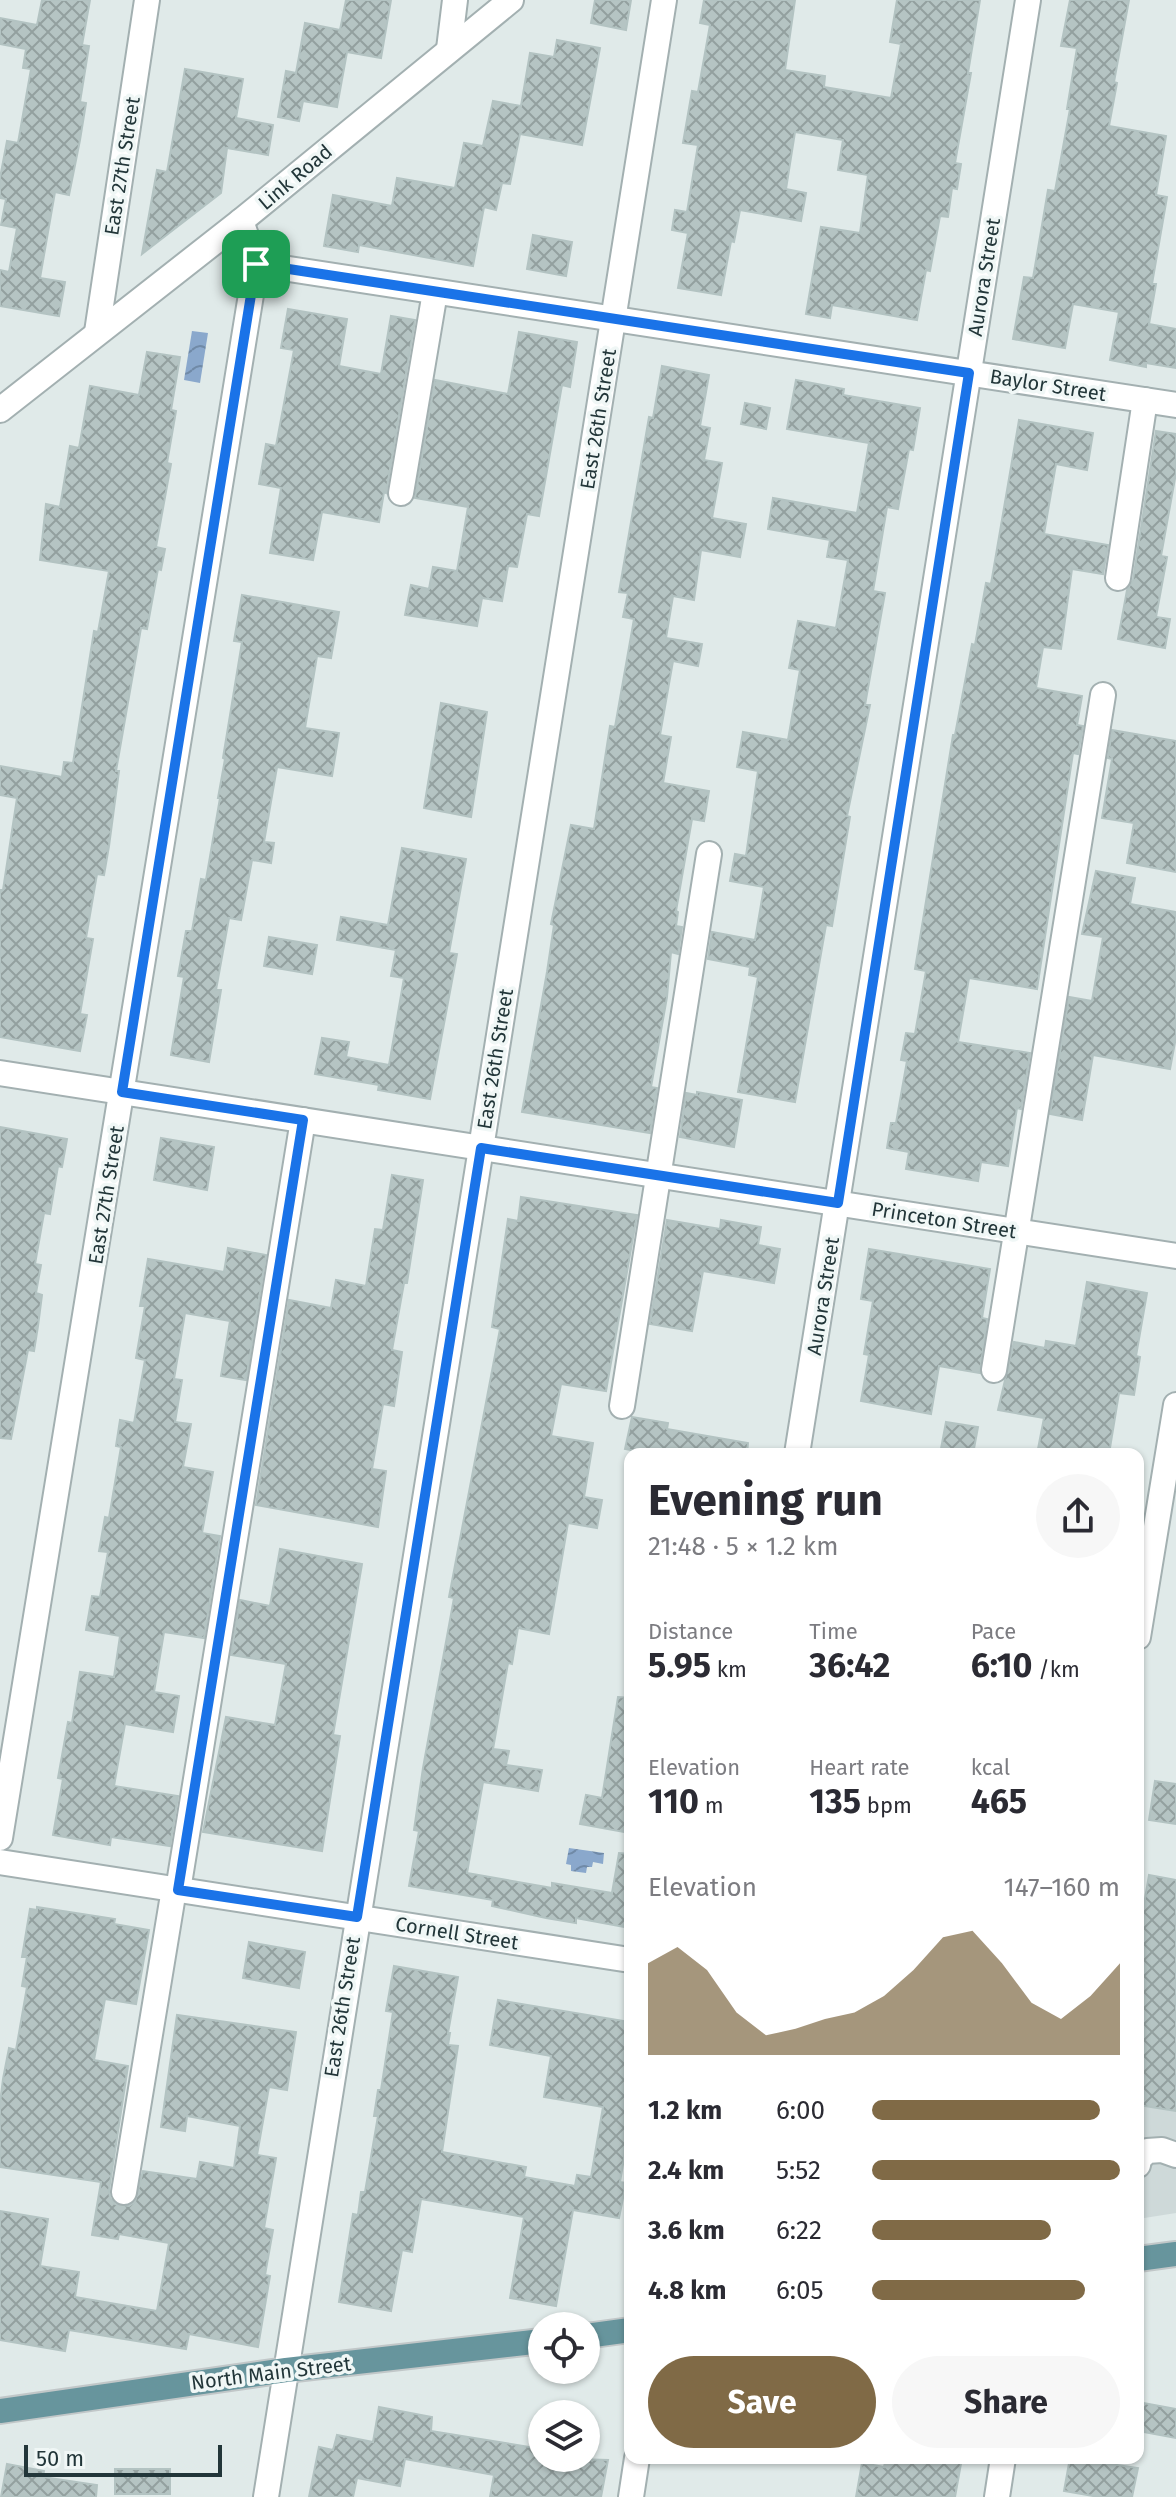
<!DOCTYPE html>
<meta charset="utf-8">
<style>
body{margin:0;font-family:"Fira Sans",sans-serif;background:#f7f7f7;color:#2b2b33;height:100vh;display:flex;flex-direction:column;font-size:30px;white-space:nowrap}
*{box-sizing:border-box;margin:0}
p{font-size:26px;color:#7c7c81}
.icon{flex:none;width:44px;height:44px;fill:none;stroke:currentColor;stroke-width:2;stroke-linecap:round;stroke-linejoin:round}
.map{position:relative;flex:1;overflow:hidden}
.details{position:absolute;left:624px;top:1448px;width:520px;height:1016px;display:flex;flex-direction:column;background:#fff;border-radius:16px;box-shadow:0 2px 6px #0004}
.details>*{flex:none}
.tools{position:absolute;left:528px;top:2312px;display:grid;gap:16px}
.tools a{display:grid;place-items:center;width:72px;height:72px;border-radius:50%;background:#fff;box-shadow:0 2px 6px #0004;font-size:40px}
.scale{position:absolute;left:24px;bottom:20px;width:198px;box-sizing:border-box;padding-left:8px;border:4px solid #223639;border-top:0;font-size:22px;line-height:28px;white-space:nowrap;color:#223639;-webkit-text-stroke:6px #f0f7f6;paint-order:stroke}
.pin{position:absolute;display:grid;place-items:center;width:68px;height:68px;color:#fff;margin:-34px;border-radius:16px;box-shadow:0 4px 12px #0006}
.round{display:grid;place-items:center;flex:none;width:84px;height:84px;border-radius:42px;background:#f7f7f7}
.headline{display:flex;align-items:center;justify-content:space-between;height:136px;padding:0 24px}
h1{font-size:44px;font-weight:700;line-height:60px}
.stats{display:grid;grid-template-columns:repeat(3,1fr);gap:12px;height:136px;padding:8px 24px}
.stats div{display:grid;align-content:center}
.stats b{font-size:34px;font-weight:700}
.stats small{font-size:22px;font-weight:400}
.stats p{font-size:22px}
.chart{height:224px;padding:16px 24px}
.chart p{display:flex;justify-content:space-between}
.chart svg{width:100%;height:144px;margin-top:8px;fill:#806a46;opacity:.7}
.cta{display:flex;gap:16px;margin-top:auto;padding:16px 24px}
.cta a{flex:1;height:92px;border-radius:48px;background:#806a46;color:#fff;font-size:32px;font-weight:700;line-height:92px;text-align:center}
.cta a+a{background:#f7f7f7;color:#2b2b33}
ul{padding:0 24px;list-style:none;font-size:26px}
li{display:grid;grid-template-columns:128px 96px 1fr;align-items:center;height:60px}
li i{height:20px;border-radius:10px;background:#806a46}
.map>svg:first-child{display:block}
.built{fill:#ced9d9}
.water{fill:url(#water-waves)}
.building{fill:url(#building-cross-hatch);stroke:#b3c3c2;stroke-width:2}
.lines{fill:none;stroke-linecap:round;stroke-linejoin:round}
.minor-casing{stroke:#a3b0b1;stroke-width:28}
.major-casing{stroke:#c1c7c8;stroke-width:28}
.minor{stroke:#fff;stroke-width:24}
.major{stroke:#67959d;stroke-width:24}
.route-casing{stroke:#fff;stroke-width:16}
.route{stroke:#1a73e8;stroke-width:10}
.labels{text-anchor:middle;stroke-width:7;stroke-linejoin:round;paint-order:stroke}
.street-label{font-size:20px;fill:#223639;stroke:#f0f7f6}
</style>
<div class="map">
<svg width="1176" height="2497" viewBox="0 0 1176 2497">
<defs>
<pattern id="water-waves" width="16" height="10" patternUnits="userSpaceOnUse" patternTransform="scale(2)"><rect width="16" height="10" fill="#8aa8cc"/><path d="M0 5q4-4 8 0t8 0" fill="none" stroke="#708aa7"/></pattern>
<pattern id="building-cross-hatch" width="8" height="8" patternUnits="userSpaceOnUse" patternTransform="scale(2)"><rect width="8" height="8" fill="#b5c4c3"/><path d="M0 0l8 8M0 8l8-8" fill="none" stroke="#93a09f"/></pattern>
</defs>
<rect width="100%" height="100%" fill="#e0eae9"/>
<path class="built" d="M1138,2028L1176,2034V2213L1138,2219Z"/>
<g class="water">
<path d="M192,331L208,333L200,383L184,380Z"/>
<path d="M569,1848L604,1853L603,1864L593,1862L592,1867H587L586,1873L571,1871V1865L566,1864Z"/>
</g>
<g class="building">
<path d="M42,0H90L82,45L89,46L80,102L86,103L80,140L69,195L55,192L40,278L65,282L59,316L0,306V270L9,272L17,228L1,225L6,199L0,198V178L7,141L18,143L31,69L23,68L26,49L0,44V18L37,25Z"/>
<path d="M346,0H391L381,58L347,52L337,107L303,101L299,121L278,117L286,71L296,73L305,23L340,30Z"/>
<path d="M595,0H631L626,30L591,23Z"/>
<path d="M704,0H795L785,70L825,76L824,87L891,98L901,44L890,42L897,0H980L968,73H971L955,163L961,164L957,189L952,188L948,217L940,216L930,271L926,270L917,320L832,305L830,318L806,314L821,227L860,233L868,175L838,170L843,140L795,132L786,189L806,193L801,221L740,210L734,242L731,241L721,295L678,288L688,233L672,230L675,210L687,212L698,145L683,143L692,91L698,92L710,25L700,23Z"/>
<path d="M1070,0H1129L1114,82L1117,83L1109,126L1166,136L1156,195L1167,197L1152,284H1156L1149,324L1176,329V368L1146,363V367L1110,360L1119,312L1073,304L1065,348L1013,339L1024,277L1033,278L1048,190L1055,191L1070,109H1067L1077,48L1061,46Z"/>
<path d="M557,40L600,48L582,145L520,134L510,184L502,183L496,210L484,207L473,266L359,245L358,252L324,246L333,195L392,206L397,178L455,188L464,143L483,146L493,101L521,106L530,53L554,57Z"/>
<path d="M185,69L243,79L236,118L273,125L268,155L227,148L221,193L142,254L157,170L167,172Z"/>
<path d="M533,235L572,242L566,276L527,269Z"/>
<path d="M288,309L347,319L339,366L381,374L391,316L415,320L386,493L384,492L379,522L322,512L313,560L270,553L281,488L259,484L266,444L276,446L294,350L281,348Z"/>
<path d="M519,332L577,342L570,387L562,385L539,516L527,514L517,567L508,566L502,601L482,598L477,626L405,615L411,585L429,589L433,567L457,571L468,507L415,498L435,380L508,394Z"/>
<path d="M147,352L180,357L171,410L176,411L167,463L171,464L156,547L165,549L161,570L158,569L147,629L141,628L116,771H119L109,846L104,875L97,874L86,938L93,939L80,1014L87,1015L80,1051L0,1037V890H3L17,798L0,795V766L62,777L64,762L73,763L94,631L98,632L109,571L40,560L46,504L60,507L70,446L79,448L90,386L139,395Z"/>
<path d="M662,366L709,375L700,426L710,428L704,460L722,463L712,518L746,524L740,557L701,550L694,600L673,596L666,638L702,644L698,666L673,661L660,735L671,737L663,783L709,791L704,821L692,819L676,911L678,912L676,926L682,927L678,954L671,952L667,997L651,1087L657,1088L650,1133L522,1112L547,972L554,925L551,924L571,825L594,829L610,726L615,727L634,619L623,617L628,593L619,592L649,417L653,418Z"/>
<path d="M796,380L844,389L843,395L920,408L913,450L909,449L898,509L887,507L873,591L885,593L865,705H870L847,816L850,817L832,926L826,925L795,1102L738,1092L758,977L749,975L750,967L708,959L712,932L755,940L764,887L730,881L735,854L746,856L758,771L737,767L743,732L788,740L800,670L789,668L798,621L836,628L848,560L827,557L830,540L768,529L773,498L857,513L869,443L787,429Z"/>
<path d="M745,403L770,408L766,429L741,424Z"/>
<path d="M1019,420L1093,433L1087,470L1056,464L1044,534L1108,545L1103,574L1072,569L1061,649L1043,647L1036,688L1082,696L1077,725L1083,726L1078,754L1073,753L1037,989L969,978L958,1042L1030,1053L1021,1109L1017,1108L1008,1166L981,1162L978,1181L906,1169L909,1152L887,1148L891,1123H896L907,1061L901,1060L906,1033L915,1034L926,971L915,969L953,735H955L972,644L975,645L986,583L991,584Z"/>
<path d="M1156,431L1176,434V473L1161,556L1167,557L1156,617L1170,619L1165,648L1118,639L1127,590L1133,580Z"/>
<path d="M242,595L339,612L331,658L317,656L305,728L339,733L332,776L277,767L264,842L274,843L271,863L252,860L241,920L229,918L216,990H221L209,1062L171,1055L184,977L178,976L186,931H192L201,879L206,880L220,798H218L225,759L223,758L242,642L234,641Z"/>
<path d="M441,703L487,712L471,817L424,808Z"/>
<path d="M1112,730L1176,741V872L1127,863L1134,823L1102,818L1112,759L1108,758Z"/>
<path d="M402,848L466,859L449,953L457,954L430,1099L378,1090L379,1085L315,1074L322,1038L349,1042L346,1057L389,1065L404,978L391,976L396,950L337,940L341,917L388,925Z"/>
<path d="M1096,871L1135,878L1130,904L1176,912V1037L1170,1069L1093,1055L1082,1120L1050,1114L1069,997L1092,1001L1103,937L1082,934Z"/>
<path d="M269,937L317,945L312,974L264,966Z"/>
<path d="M697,1092L742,1100L734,1147L680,1137L686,1093L697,1095Z"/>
<path d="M0,1127L67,1139L62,1167L58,1166L50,1214L44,1213L35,1264L41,1265L36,1293L42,1295L38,1326L34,1351L28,1350L11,1439L0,1438Z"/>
<path d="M161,1138L214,1147L207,1190L154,1180Z"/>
<path d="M392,1175L423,1180L407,1283H404L392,1350L402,1352L394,1406L383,1404L372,1469L386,1471L378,1527L256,1505L289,1300L331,1308L336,1280L366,1286L375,1229L383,1230Z"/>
<path d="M521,1197L637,1215L606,1391L561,1384L551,1436L593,1443L584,1497L602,1500L597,1528L568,1523L549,1634L518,1628L512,1664L508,1663L493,1749L509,1751L506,1765L542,1770L538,1791L483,1782L467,1873L552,1888V1883L612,1893L619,1853L630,1854V1928L576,1918V1923L546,1918L492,1906L493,1900L409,1886L419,1831L414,1830L423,1768L454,1598L449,1597L500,1329L492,1327L508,1219L518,1221Z"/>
<path d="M667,1220L720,1229L721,1220L761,1227L758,1245L780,1249L774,1283L703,1271L692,1331L650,1324Z"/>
<path d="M228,1248L266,1255L246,1380L221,1376L230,1321L185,1313L174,1379L182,1380L175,1422L191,1424L183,1467L213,1472L202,1533L220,1536L204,1638L164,1632L154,1692L179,1696L173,1732L125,1724L114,1786L178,1796L170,1846L111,1837L110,1845L53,1835L63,1779L58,1778L68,1722L72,1723L80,1672L114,1677L120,1636L86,1630L92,1596L100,1597L108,1552L99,1551L105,1517L109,1518L121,1447L116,1446L120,1420L134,1423L145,1360L136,1358L145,1306H140L148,1259L224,1272Z"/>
<path d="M869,1249L990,1269L982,1318L987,1319L980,1373L939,1366L931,1414L861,1401L869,1355L864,1354L873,1301L861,1299Z"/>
<path d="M1087,1282L1147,1293L1136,1356L1140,1357L1134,1395L1119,1393L1109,1454H1037L1044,1418L998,1410L1014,1342L1045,1348L1046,1341L1076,1346Z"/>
<path d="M632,1417L668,1423L667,1429L748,1443L747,1454H653L625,1449Z"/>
<path d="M946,1422L978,1427L973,1454H940Z"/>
<path d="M280,1549L362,1564L333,1735L340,1736L322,1851L203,1832L226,1717L275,1725L286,1664L231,1655L240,1600L270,1606Z"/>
<path d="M618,1697L630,1698V1833L580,1824L586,1795L602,1798Z"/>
<path d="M1155,1781L1176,1784V1824L1149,1820Z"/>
<path d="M1149,1875L1176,1880V2111L1138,2105V1922H1141Z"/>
<path d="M37,1907L115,1919L114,1924L149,1930L136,2004L105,1999L94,2060L128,2066L109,2190L110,2198L115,2204L129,2206L135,2202L143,2171L197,2179L200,2162L234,2168L240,2126L187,2116L185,2131L161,2127L177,2015L296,2032L287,2090L269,2087L257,2155L276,2158L264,2228L273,2230L265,2275L270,2276L258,2347L189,2334L186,2349L69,2330L65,2351L0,2340V2211L48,2219L40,2266L79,2272L75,2297L157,2311L169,2243L119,2234L118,2239L92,2235L101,2182L0,2167V2103L3,2079L9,2048L16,2050L27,1987L22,1986L27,1957H22L30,1909L37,1910Z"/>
<path d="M249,1942L305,1952L299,1988L243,1978Z"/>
<path d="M394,1966L458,1977L448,2033H450L448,2045L458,2046L442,2152L526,2167L524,2177L575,2186L577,2175L591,2177L603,2107L544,2097L551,2056L490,2045L498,2000L630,2022V2123L620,2182L626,2183L619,2218L573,2210L556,2306L510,2298L524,2217L421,2199L412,2252L402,2250L391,2311L339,2302L353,2214L358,2215L361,2192H365L378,2116H374L378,2090H381L393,2012L386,2011Z"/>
<path d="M1138,2402L1176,2409V2438L1138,2431Z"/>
<path d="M379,2407L432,2417L431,2431L542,2449V2458L608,2460L601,2497H490L494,2475L405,2459L400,2486L357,2478L353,2497H309L319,2447L333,2450L337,2435L373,2442Z"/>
<path d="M886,2458H962L955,2497H856L862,2463L884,2467Z"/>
<path d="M1070,2458L1138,2468L1132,2497H1099L1064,2491Z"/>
<path d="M7,2464L44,2471L43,2477L97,2485L96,2497H1Z"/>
<rect x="115" y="2469" width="55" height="25"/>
</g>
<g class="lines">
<defs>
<g id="minor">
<path d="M449,49L455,0"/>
<path d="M256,264L1176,405"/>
<path d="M97,332L147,0"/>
<path d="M0,410L241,221L511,0"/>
<path d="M401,493L435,292"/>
<path d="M1118,578L1145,400"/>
<path d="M0,1073L1176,1256"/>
<path d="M994,1370L1103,695"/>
<path d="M622,1406L709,854"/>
<path d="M797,1454L1028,0"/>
<path d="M1138,1637L1176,1405"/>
<path d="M0,1838L256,264L241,221"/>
<path d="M0,1862L630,1960"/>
<path d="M178,1890L303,1120"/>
<path d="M1138,2165L1139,2159L1147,2151L1162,2150L1176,2155"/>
<path d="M124,2192L174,1889"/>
<path d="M266,2497L664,0"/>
<path d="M631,2497L637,2458"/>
<path d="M997,2497L1003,2458"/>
</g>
<g id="major">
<path d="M1138,2259L1176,2254"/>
<path d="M586,2336L630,2330"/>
<path d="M0,2411L286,2370L542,2341"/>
</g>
</defs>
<use href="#minor" class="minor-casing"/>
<use href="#major" class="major-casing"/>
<use href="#minor" class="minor"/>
<use href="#major" class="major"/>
</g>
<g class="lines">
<defs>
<path id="route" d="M256,264L969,373L838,1203L481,1148L357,1917L178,1890L303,1120L122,1092Z"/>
</defs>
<use href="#route" class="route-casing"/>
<use href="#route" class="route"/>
</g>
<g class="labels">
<g class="street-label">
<text transform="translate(122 166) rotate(-81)" y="7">East 27th Street</text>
<text transform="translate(295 177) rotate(-40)" y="7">Link Road</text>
<text transform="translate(984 277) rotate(-81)" y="7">Aurora Street</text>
<text transform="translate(1048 385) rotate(9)" y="7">Baylor Street</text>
<text transform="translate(598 419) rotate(-81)" y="7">East 26th Street</text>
<text transform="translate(495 1059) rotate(-81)" y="7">East 26th Street</text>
<text transform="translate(106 1195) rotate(-81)" y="7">East 27th Street</text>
<text transform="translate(944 1220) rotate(9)" y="7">Princeton Street</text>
<text transform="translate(823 1296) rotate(-81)" y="7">Aurora Street</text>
<text transform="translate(457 1933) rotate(9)" y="7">Cornell Street</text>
<text transform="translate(342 2007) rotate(-81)" y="7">East 26th Street</text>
<text transform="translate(271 2373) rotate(-7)" y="7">North Main Street</text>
</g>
</g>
</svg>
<div class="tools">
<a><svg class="icon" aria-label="locate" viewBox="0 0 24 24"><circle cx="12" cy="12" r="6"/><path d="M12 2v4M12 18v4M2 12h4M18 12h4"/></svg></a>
<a><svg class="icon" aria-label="layers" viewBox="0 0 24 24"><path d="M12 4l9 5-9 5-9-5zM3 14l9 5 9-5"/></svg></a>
</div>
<div class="scale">50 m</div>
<div class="pin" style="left:256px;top:264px;background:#1e9e55"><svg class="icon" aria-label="arrive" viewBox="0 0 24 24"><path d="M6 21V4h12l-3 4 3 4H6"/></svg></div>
<section class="details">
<div class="headline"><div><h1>Evening run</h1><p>21:48 · 5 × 1.2 km</p></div><a class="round"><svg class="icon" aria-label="share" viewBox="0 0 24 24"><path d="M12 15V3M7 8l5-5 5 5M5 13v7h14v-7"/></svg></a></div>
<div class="stats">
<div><p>Distance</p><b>5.95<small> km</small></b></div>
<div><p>Time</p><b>36:42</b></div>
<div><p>Pace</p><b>6:10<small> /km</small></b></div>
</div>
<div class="stats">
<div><p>Elevation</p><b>110<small> m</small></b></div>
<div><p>Heart rate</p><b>135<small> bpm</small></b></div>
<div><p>kcal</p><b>465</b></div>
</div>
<div class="chart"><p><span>Elevation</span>147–160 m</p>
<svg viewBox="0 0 160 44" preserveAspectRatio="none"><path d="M0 44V16L10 11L20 18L30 31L40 38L50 36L60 33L70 31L80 26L90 18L100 8L110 6L120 16L130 28L140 33L150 26L160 16V44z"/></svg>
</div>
<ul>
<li><b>1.2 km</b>6:00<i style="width:92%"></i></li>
<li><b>2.4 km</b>5:52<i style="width:100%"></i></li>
<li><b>3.6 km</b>6:22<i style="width:72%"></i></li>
<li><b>4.8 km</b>6:05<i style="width:86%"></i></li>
</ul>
<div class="cta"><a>Save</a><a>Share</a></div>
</section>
</div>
